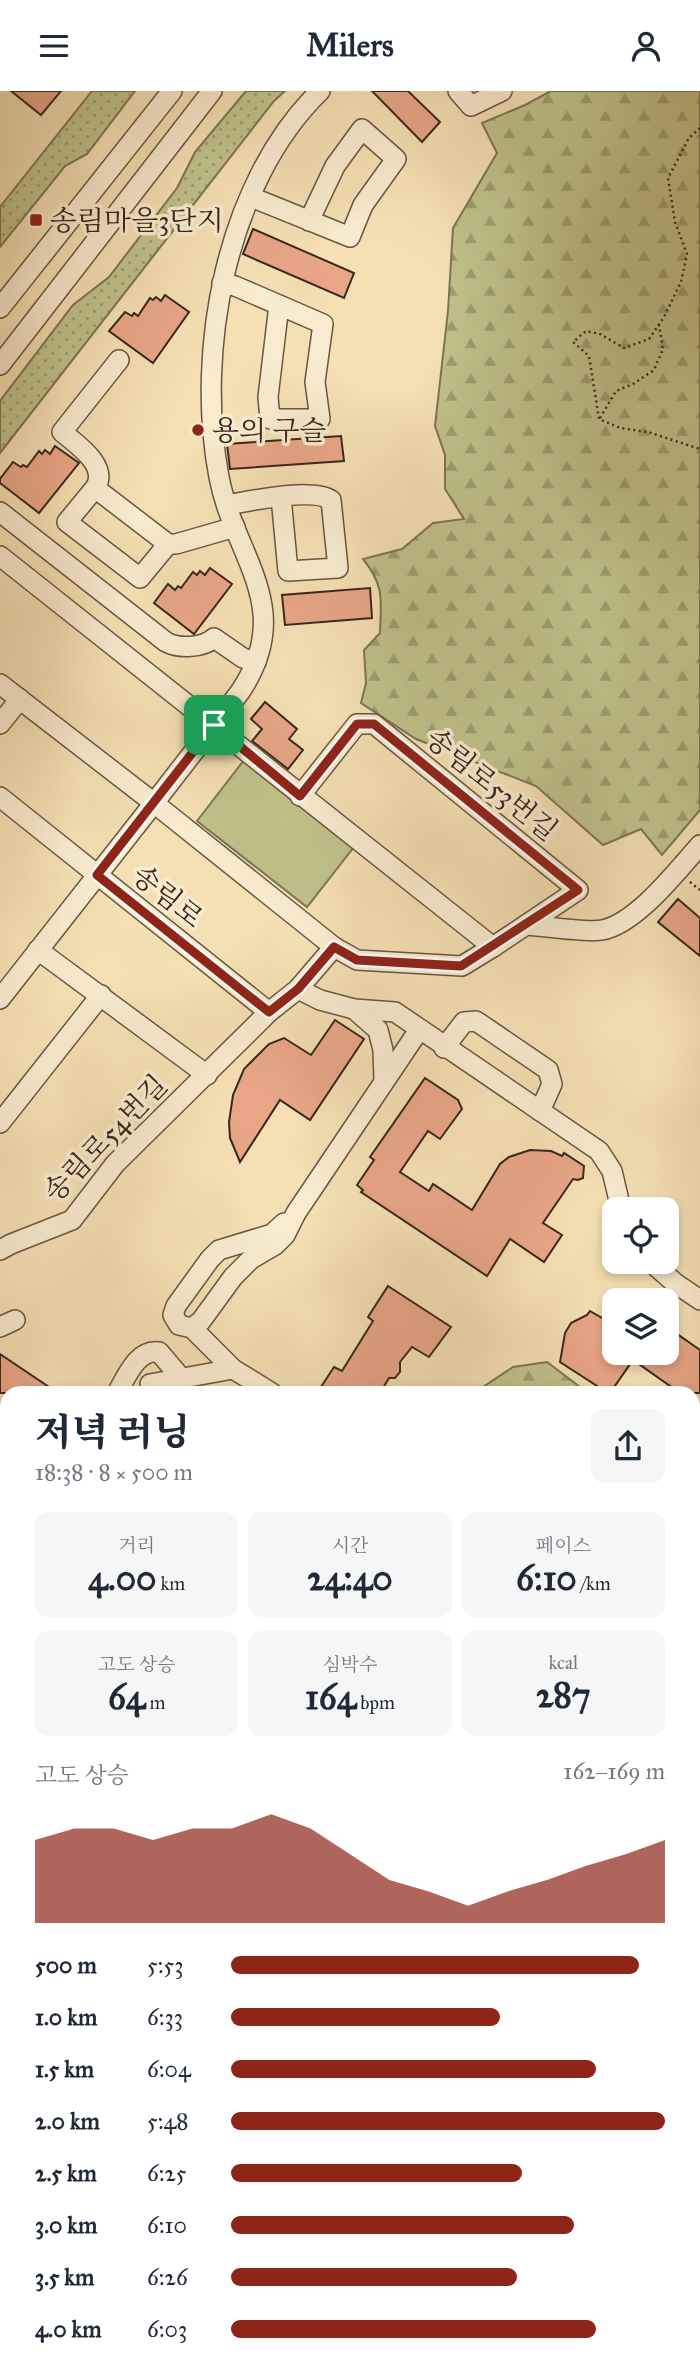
<!DOCTYPE html>
<html lang="ko">
<meta charset="utf-8">
<style>
body{margin:0;font-family:"IM FELL Great Primer","Noto Serif KR",serif;background:#f6f6f7;color:#1f2937;height:100vh;display:flex;flex-direction:column;font-size:26px;white-space:nowrap}
*{box-sizing:border-box;margin:0}
p{font-size:23px;color:#747a83}
.icon{flex:none;width:38px;height:38px;fill:none;stroke:currentColor;stroke-width:2;stroke-linecap:round;stroke-linejoin:round}
.map{position:relative;flex:1;overflow:hidden}
.side{position:absolute;left:0px;top:1295px;width:700px;height:987px;display:flex;flex-direction:column;background:#fff;border-radius:21px 21px 0 0;box-shadow:0 4px 10px #0003}
.side>*{flex:none}
.tools{position:absolute;left:602px;top:1106px;display:grid;gap:14px}
.tools a{display:grid;place-items:center;width:77px;height:77px;border-radius:14px;background:#fff;box-shadow:0 4px 10px #0003;font-size:35px}
.pin{position:absolute;display:grid;place-items:center;width:60px;height:60px;color:#fff;margin:-30px;border-radius:14px;box-shadow:0 4px 10px #0006}
.round{display:grid;place-items:center;flex:none;width:74px;height:74px;border-radius:14px;background:#f6f6f7}
.summary{display:flex;align-items:center;justify-content:space-between;height:119px;padding:0 35px}
h1{font-size:38px;font-weight:800;line-height:52px}
.figures{display:grid;grid-template-columns:repeat(3,1fr);gap:10px;height:119px;padding:7px 35px}
.figures div{display:grid;align-content:center;border-radius:14px;background:#f6f6f7;text-align:center}
.figures b{font-size:35px;font-weight:800}
.figures small{font-size:19px;font-weight:400}
.figures p{font-size:19px}
.chart{height:196px;padding:14px 35px}
.chart p{display:flex;justify-content:space-between}
.chart svg{width:100%;height:126px;margin-top:7px;fill:#8f2418;opacity:.7}
ul{padding:0 35px;list-style:none;font-size:23px}
li{display:grid;grid-template-columns:112px 84px 1fr;align-items:center;height:52px}
li i{height:18px;border-radius:9px;background:#8f2418}
header{display:flex;justify-content:space-between;align-items:center;height:91px;padding:0 35px;background:#fff;font-size:32px;font-weight:800}
.map>svg:first-child{display:block}
.grass{fill:url(#grass-dots);stroke:#7c7454;stroke-width:2}
.forest{fill:url(#forest-firs);stroke:#7c7454;stroke-width:2}
.park{fill:#c0c189;stroke:#7c7454;stroke-width:2}
.building{fill:#e8a687;stroke:#39271f;stroke-width:2}
.lines{fill:none;stroke-linecap:round;stroke-linejoin:round}
.minor-casing{stroke:#685544;stroke-width:22}
.path{stroke:#39271f;stroke-width:2.5;stroke-dasharray:2 3.5;stroke-linecap:butt}
.minor{stroke:#f8ebce;stroke-width:19}
.route-casing{stroke:#fff;stroke-width:14}
.route{stroke:#8f2418;stroke-width:9}
.poi-dot{fill:#8f2418;stroke:#f8ebce;stroke-width:2.5}
.labels{text-anchor:middle;stroke-width:7;stroke-linejoin:round;paint-order:stroke}
.poi-label{font-size:28px;fill:#39271f;stroke:#f8ebce;text-anchor:start}
.street-label{font-size:28px;fill:#39271f;stroke:#f8ebce}
</style>
<header><svg class="icon" aria-label="menu" viewBox="0 0 24 24"><path d="M4 6h16M4 12h16M4 18h16"/></svg>Milers<svg class="icon" aria-label="person" viewBox="0 0 24 24"><circle cx="12" cy="8" r="4"/><path d="M4 21q1-7 8-7t8 7"/></svg></header>
<div class="map">
<svg width="700" height="2282" viewBox="0 0 700 2282">
<defs>
<pattern id="grass-dots" width="8" height="8" patternUnits="userSpaceOnUse" patternTransform="scale(1.75)"><rect width="8" height="8" fill="#c0c189"/><path d="M2 2h.1M6 6h.1" fill="none" stroke="#9d9d6f" stroke-width="1.8" stroke-linecap="round"/></pattern>
<pattern id="forest-firs" width="22" height="20" patternUnits="userSpaceOnUse" patternTransform="scale(1.75)"><rect width="22" height="20" fill="#c0c189"/><path d="M5 1l3.5 6h-7zM16 11l3.5 6h-7z" fill="#9d9d6f"/></pattern>
</defs>
<rect width="100%" height="100%" fill="#f4e0b3"/>
<filter id="stains"><feTurbulence type="fractalNoise" baseFrequency=".00286" numOctaves="4"/><feColorMatrix values="0 0 0 0 .2 0 0 0 0 .09 0 0 0 0 .02 0 0 0 .5 -.17"/></filter>
<radialGradient id="worn" r=".72"><stop offset=".6" stop-color="#630" stop-opacity="0"/><stop offset="1" stop-color="#630" stop-opacity=".3"/></radialGradient>
<g class="grass">
<path d="M92,0H135L87,63L65,75L0,156V116Z"/>
<path d="M246,0H285L274,10L0,362V310L73,214L109,186L177,97L195,61Z"/>
</g>
<g class="forest">
<path d="M551,0H700V719L662,764L641,738L603,754L536,695L416,648L361,612L366,592L364,559L380,542C381,509 385,495 363,468L402,458L433,432L464,428L445,398V364L435,335L448,220L453,137L497,62L482,32L525,14Z"/>
<path d="M547,1271L588,1302H474L513,1276Z"/>
<path d="M693,1373L700,1378V1867L693,1862Z"/>
<path d="M0,1696L7,1700V1780L0,1779Z"/>
</g>
<g class="park">
<path d="M244,669L354,756L307,816L197,730Z"/>
<path d="M386,2275H475L483,2282H394Z"/>
</g>
<g class="building">
<path d="M11,0H61L41,24Z"/>
<path d="M372,0H408L440,31L422,51Z"/>
<path d="M253,138L354,182L344,207L243,163Z"/>
<path d="M165,204L189,221L153,272L109,240L125,221L132,225L134,222L138,225L150,207L153,209L156,206L161,210Z"/>
<path d="M341,345L344,370L230,378L227,353Z"/>
<path d="M55,355L79,372L39,422L0,392V388L13,371L21,376L23,374L27,376L39,360L42,363L45,359L50,363Z"/>
<path d="M210,477L232,493L194,543L154,512L168,493L175,499L178,495L181,497L193,481L197,484L200,480L205,484Z"/>
<path d="M370,497L372,527L285,534L282,504Z"/>
<path d="M265,611L297,638L289,648L303,659L288,678L252,650L262,638L251,628Z"/>
<path d="M678,808L700,827V865L658,831Z"/>
<path d="M335,929L364,948L310,1029L280,1009L240,1071L230,1047L229,1031L233,1004L244,978L269,953L284,947L311,964Z"/>
<path d="M425,987L458,1009L462,1018L440,1048L428,1040L400,1081L429,1100L433,1093L472,1119L500,1073L509,1066L530,1059L551,1060L562,1065L564,1062L584,1075L583,1087L578,1089L573,1088L543,1132L562,1144L544,1171L510,1148L487,1185L361,1101L363,1099L357,1094L374,1069L370,1066Z"/>
<path d="M388,1195L451,1236L429,1266L412,1256L400,1271V1281L395,1287H389L380,1302H317L334,1276L342,1280L373,1230L368,1226Z"/>
<path d="M590,1220L614,1234V1262H667V1236L700,1259V1302H680L633,1269L610,1302H592L597,1295L560,1271L565,1242L571,1232L587,1224Z"/>
<path d="M0,1263L58,1302H0Z"/>
</g>
<g class="lines">
<defs>
<g id="minor">
<path d="M320,0C226,92 195,260 219,386C234,466 297,516 240,601L154,712L334,856"/>
<path d="M458,0L471,15L502,0"/>
<path d="M251,106L350,146L363,114L396,68L362,38L335,75L309,130"/>
<path d="M222,192L235,195L323,233L315,291L320,328H270L268,306L279,214"/>
<path d="M0,217L172,0"/>
<path d="M119,269L62,341C76,353 110,375 95,397L168,453H176L235,436"/>
<path d="M0,274L212,0"/>
<path d="M95,397L67,431L140,487L168,453"/>
<path d="M227,414C250,410 312,396 331,409L338,477L288,480L281,406"/>
<path d="M0,421L166,551C179,558 203,557 214,547L243,567L256,571"/>
<path d="M0,465L493,856L462,875L357,869L334,856L298,898L269,921L115,1073L72,1129L11,1153L0,1159"/>
<path d="M0,593L154,712L0,908"/>
<path d="M0,633L20,608"/>
<path d="M300,705L357,633H374L578,799L493,856"/>
<path d="M0,706L269,921"/>
<path d="M526,834C543,835 587,842 602,839C636,833 678,779 700,754"/>
<path d="M38,859L207,984"/>
<path d="M298,898L320,909L354,918L395,921L599,1060L612,1080L621,1118"/>
<path d="M354,918L378,939L383,959L384,990"/>
<path d="M444,957L464,931L476,930L548,979L552,993L540,1020"/>
<path d="M0,1032L101,904"/>
<path d="M651,1171L675,1192L700,1209"/>
<path d="M0,1236L15,1229"/>
<path d="M192,1237L201,1230L233,1186L251,1168L275,1154L285,1144L296,1122L419,939"/>
<path d="M150,1293L233,1278"/>
<path d="M117,1302C127,1285 137,1258 159,1261L182,1288"/>
<path d="M272,1302L233,1278L192,1237L179,1234L173,1224L176,1215L210,1168L219,1159L272,1143L284,1132"/>
<path d="M0,1479L7,1471"/>
<path d="M0,1559L7,1548"/>
<path d="M0,1640L7,1630"/>
<path d="M0,1664L7,1668"/>
<path d="M0,1864H7"/>
<path d="M693,1947L700,1929"/>
<path d="M0,1964H7"/>
<path d="M0,2067H7"/>
<path d="M0,2169H7"/>
<path d="M15,2275L33,2282"/>
<path d="M180,2275L189,2282"/>
<path d="M349,2275L358,2282"/>
<path d="M624,2282L628,2275"/>
</g>
</defs>
<use href="#minor" class="minor-casing"/>
<g class="path">
<path d="M700,37L689,47L668,87L675,131L687,163L681,191L664,226L649,248L624,257L600,243L586,240L573,251L589,265L599,328L620,337L648,341L700,358"/>
<path d="M600,327L616,300L633,293L654,279L663,258L659,234"/>
<path d="M690,791L700,799"/>
</g>
<use href="#minor" class="minor"/>
</g>
<g class="lines">
<defs>
<path id="route" d="M357,633H374L578,799L461,875L357,869L334,856L298,898L269,921L97,784L214,634L300,705Z"/>
</defs>
<use href="#route" class="route-casing"/>
<use href="#route" class="route"/>
</g>
<g class="poi-dot">
<rect x="29" y="122" width="14" height="14" rx="3.5"/>
<circle cx="198" cy="339" r="7"/>
</g>
<g class="labels">
<g class="poi-label">
<text x="50" y="139">송림마을3단지</text>
<text x="212" y="349">용의 구슬</text>
</g>
<g class="street-label">
<text transform="translate(492 693) rotate(39)" y="10">송림로53번길</text>
<text transform="translate(168 805) rotate(39)" y="10">송림로</text>
<text transform="translate(105 1047) rotate(-46)" y="10">송림로54번길</text>
</g>
</g>
<rect width="100%" height="100%" filter="url(#stains)"/>
<rect width="100%" height="100%" fill="url(#worn)"/>
</svg>
<div class="tools">
<a><svg class="icon" aria-label="locate" viewBox="0 0 24 24"><circle cx="12" cy="12" r="6"/><path d="M12 2v4M12 18v4M2 12h4M18 12h4"/></svg></a>
<a><svg class="icon" aria-label="layers" viewBox="0 0 24 24"><path d="M12 4l9 5-9 5-9-5zM3 14l9 5 9-5"/></svg></a>
</div>
<div class="pin" style="left:214px;top:634px;background:#1e9e55"><svg class="icon" aria-label="arrive" viewBox="0 0 24 24"><path d="M6 21V4h12l-3 4 3 4H6"/></svg></div>
<section class="side">
<div class="summary"><div><h1>저녁 러닝</h1><p>18:38 · 8 × 500 m</p></div><a class="round"><svg class="icon" aria-label="share" viewBox="0 0 24 24"><path d="M12 15V3M7 8l5-5 5 5M5 13v7h14v-7"/></svg></a></div>
<div class="figures">
<div><p>거리</p><b>4.00<small> km</small></b></div>
<div><p>시간</p><b>24:40</b></div>
<div><p>페이스</p><b>6:10<small> /km</small></b></div>
</div>
<div class="figures">
<div><p>고도 상승</p><b>64<small> m</small></b></div>
<div><p>심박수</p><b>164<small> bpm</small></b></div>
<div><p>kcal</p><b>287</b></div>
</div>
<div class="chart"><p><span>고도 상승</span>162–169 m</p>
<svg viewBox="0 0 160 44" preserveAspectRatio="none"><path d="M0 44V15L10 11L20 11L30 15L40 11L50 11L60 6L70 11L80 20L90 29L100 33L110 38L120 33L130 29L140 24L150 20L160 15V44z"/></svg>
</div>
<ul>
<li><b>500 m</b>5:53<i style="width:94%"></i></li>
<li><b>1.0 km</b>6:33<i style="width:62%"></i></li>
<li><b>1.5 km</b>6:04<i style="width:84%"></i></li>
<li><b>2.0 km</b>5:48<i style="width:100%"></i></li>
<li><b>2.5 km</b>6:25<i style="width:67%"></i></li>
<li><b>3.0 km</b>6:10<i style="width:79%"></i></li>
<li><b>3.5 km</b>6:26<i style="width:66%"></i></li>
<li><b>4.0 km</b>6:03<i style="width:84%"></i></li>
</ul>
</section>
</div>
